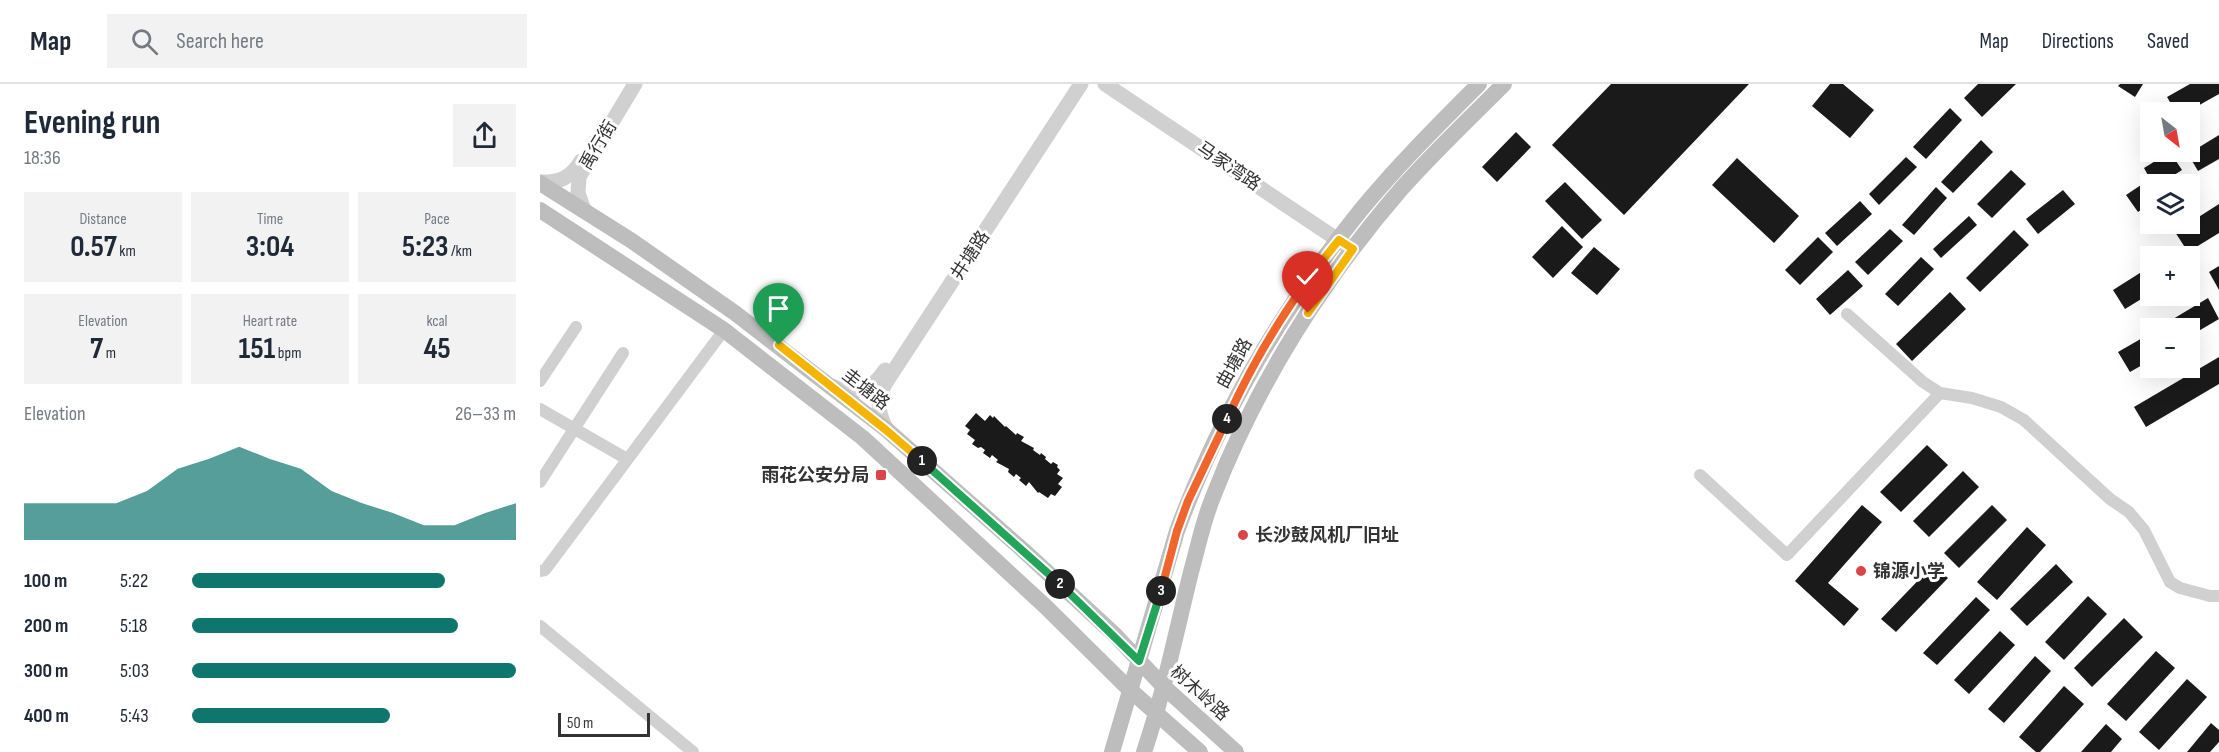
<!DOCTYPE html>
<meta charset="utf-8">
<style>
body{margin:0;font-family:"Sofia Sans Condensed","Noto Sans SC",sans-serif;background:#f2f2f3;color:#1f2937;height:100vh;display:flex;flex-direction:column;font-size:22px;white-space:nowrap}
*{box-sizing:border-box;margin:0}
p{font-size:20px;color:#747a83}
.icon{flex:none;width:33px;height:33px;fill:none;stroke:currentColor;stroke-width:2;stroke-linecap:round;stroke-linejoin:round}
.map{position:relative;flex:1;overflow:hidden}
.details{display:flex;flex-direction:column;background:#fff;width:540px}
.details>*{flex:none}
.needle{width:39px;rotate:149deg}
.tools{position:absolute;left:1600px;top:18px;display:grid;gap:12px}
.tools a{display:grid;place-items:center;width:60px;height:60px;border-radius:0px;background:#fff;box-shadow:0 6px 24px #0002;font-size:30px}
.scale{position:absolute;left:18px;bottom:15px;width:92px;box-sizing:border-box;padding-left:6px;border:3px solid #333;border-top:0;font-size:16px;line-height:21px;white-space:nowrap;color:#333;-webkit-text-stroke:4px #fff;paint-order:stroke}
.pin{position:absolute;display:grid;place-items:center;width:51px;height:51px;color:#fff;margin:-62px -26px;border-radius:50% 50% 50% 0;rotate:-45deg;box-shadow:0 0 6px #0007}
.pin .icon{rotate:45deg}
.km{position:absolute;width:30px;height:30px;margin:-15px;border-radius:50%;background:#222;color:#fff;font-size:16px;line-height:30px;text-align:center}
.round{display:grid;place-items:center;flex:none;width:63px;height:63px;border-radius:0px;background:#f2f2f3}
.head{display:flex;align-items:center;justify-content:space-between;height:102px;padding:0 24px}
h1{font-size:33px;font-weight:700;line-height:45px}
.metrics{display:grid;grid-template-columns:repeat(3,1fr);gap:9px;height:102px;padding:6px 24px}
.metrics div{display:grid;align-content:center;border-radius:0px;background:#f2f2f3;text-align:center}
.metrics b{font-size:30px;font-weight:700}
.metrics small{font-size:16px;font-weight:400}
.metrics p{font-size:16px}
.chart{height:168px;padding:12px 24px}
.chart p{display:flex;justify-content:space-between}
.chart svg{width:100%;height:108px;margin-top:6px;fill:#0f766e;opacity:.7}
ul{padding:0 24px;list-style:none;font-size:20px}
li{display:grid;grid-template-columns:96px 72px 1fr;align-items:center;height:45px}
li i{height:15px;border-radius:8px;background:#0f766e}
header{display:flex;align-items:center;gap:36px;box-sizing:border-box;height:84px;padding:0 30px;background:#fff;border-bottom:2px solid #e0e1e3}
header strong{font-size:28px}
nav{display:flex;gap:33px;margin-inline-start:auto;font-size:21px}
.search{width:420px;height:54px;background:#f2f2f3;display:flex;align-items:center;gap:15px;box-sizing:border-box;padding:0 21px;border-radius:0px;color:#747a83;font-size:22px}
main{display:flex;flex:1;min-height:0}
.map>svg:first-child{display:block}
.building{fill:#1a1a1a}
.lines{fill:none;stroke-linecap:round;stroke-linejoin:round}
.minor{stroke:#d0d0d0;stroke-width:12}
.tertiary{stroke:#d0d0d0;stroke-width:15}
.secondary{stroke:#bdbdbd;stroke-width:16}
.split-1-casing{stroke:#fff;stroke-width:12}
.split-2-casing{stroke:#fff;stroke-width:12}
.split-3-casing{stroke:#fff;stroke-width:12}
.split-4-casing{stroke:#fff;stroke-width:12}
.split-5-casing{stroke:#fff;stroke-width:12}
.split-6-casing{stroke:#fff;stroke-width:12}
.split-1{stroke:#f5b400;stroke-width:8}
.split-2{stroke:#22a559;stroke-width:8}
.split-3{stroke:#22a559;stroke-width:8}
.split-4{stroke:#f0652b;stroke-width:8}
.split-5{stroke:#f0652b;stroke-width:8}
.split-6{stroke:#f5b400;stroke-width:8}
.poi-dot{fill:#d94548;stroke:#fff;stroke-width:2}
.labels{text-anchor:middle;stroke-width:6;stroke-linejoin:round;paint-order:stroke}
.street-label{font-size:18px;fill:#333;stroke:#fff}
.poi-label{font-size:18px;font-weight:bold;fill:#333;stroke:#fff;text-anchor:start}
</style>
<header>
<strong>Map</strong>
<div class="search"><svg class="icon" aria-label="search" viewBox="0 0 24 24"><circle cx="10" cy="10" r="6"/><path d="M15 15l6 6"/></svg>Search here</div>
<nav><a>Map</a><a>Directions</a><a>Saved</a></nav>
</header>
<main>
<section class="details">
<div class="head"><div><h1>Evening run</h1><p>18:36</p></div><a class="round"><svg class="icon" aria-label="share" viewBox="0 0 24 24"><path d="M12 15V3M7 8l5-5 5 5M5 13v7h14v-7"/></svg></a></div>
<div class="metrics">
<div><p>Distance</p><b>0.57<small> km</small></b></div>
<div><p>Time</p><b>3:04</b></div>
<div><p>Pace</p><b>5:23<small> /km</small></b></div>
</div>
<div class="metrics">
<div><p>Elevation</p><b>7<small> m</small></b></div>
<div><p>Heart rate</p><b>151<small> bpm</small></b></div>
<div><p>kcal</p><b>45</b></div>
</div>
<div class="chart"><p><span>Elevation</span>26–33 m</p>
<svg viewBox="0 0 160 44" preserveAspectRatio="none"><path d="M0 44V29L10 29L20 29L30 29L40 24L50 15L60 11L70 6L80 11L90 15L100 24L110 29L120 33L130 38L140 38L150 33L160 29V44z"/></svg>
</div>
<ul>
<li><b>100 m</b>5:22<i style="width:78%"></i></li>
<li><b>200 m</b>5:18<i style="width:82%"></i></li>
<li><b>300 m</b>5:03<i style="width:100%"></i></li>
<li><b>400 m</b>5:43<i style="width:61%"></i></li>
</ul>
</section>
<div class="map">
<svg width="1679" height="668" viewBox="0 0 1679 668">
<rect width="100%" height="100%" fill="#fff"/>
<g class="building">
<path d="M1071,0H1209L1084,131L1012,61Z"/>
<path d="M1290,0H1303L1334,26L1310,54L1272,22Z"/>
<path d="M1438,0H1476L1442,33L1424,14Z"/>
<path d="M1580,0H1603L1595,13L1578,2Z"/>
<path d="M1650,0H1679V10L1647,28H1636L1627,13Z"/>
<path d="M1410,24L1422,36L1386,75L1373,63Z"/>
<path d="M976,48L991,63L957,98L942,83Z"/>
<path d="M1679,51V75L1658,87L1648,70Z"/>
<path d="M1441,56L1453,68L1413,109L1401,98Z"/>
<path d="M1630,68L1642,86L1620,100H1611V119L1598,128L1586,111L1610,95L1604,84Z"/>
<path d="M1366,73L1377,83L1339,121L1329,110Z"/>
<path d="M1197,74L1259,132L1234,159L1172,101Z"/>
<path d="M1471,86L1486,100L1452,134L1437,120Z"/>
<path d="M1025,98L1062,136L1042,155L1005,117Z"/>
<path d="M1396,103L1407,114L1374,151L1362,141Z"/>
<path d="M1523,106L1535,120L1498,150L1486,135Z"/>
<path d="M1320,117L1332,130L1297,162L1285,149Z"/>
<path d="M1679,120V149L1648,168L1635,148Z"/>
<path d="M1429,132L1437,141L1401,174L1393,165Z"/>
<path d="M1022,142L1043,163L1013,194L992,173Z"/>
<path d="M1350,145L1363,157L1328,191L1315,178Z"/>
<path d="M1474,146L1489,161L1440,208L1426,194Z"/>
<path d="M1278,153L1293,168L1260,201L1245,186Z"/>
<path d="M1054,163L1080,185L1057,211L1031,189Z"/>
<path d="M1381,173L1394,185L1358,222L1345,210Z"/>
<path d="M1611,182V209L1585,225L1573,206Z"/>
<path d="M1679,182V206L1669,188Z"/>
<path d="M1308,186L1323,202L1290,231L1276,215Z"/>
<path d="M1410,208L1426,225L1372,277L1356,260Z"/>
<path d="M1668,214L1679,235L1650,252V244H1618Z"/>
<path d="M1611,249V276L1590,288L1578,268Z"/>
<path d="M1679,273V300L1606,343L1594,323Z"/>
<path d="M436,329L445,337L450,331L453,334L454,332L465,343L466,342L476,351L477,349L484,353L481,357L494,364L493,366L500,371L501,369L506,373L505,375L511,380L513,378L518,381L517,383L520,386L517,390L523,394L518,400L522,403L515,412L511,410L508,414L499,408L498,409L489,398L486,402L479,396L481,394L476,390L474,393L468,388L469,385L456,378L458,376L452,371L450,374L443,369L445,366L441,363L438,364L432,360L435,356L427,350L430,346L425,342Z"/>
<path d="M1387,361L1408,381L1361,428L1340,408Z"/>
<path d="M1423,387L1439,403L1389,453L1373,437Z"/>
<path d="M1322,421L1342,438L1288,499L1319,525L1304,542L1255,497Z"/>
<path d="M1452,421L1467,436L1419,484L1404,469Z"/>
<path d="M1487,443L1506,461L1457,516L1437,498Z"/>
<path d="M1516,480L1533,498L1487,542L1470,525Z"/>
<path d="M1393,481L1408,494L1356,548L1341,535Z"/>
<path d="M1548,512L1567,530L1524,576L1505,558Z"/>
<path d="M1436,513L1450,526L1397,581L1383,569Z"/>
<path d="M1584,534L1603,553L1552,603L1534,584Z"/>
<path d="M1460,547L1475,561L1429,610L1414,596Z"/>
<path d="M1616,567L1635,584L1586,637L1567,620Z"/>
<path d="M1495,572L1511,587L1464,639L1448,625Z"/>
<path d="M1647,595L1667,613L1619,666L1599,648Z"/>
<path d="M1524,602L1544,620L1500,668H1496L1479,653Z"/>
<path d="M1671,639L1679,646V658L1670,668H1647Z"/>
<path d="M1566,640L1582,655L1571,668H1541Z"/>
</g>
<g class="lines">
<g class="minor">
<path d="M1307,230L1383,298L1400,309L1432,314L1461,323L1484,336L1570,415L1589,428L1604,446L1630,498L1640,504L1670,512H1679"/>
<path d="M0,297L36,243"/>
<path d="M0,325L87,375"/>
<path d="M1160,391L1247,471L1400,309"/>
<path d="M0,398L83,269"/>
<path d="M0,487L5,486L184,246"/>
<path d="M0,542L153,668"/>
</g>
<g class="tertiary">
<path d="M565,0L807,162"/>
<path d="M0,98C19,99 31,94 41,77"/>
<path d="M44,126L38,109L39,93L95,0"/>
<path d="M292,302C314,313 332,306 345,286"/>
<path d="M347,346C338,330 336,316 345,300L541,0"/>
</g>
<g class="secondary">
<path d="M0,99L92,157L195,229L347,346L483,466L575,551L623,602L696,668"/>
<path d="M0,126L184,246L323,354L506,523L589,605L660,668"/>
<path d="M572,668L637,447C680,331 743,223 820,127C857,82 898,41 939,0"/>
<path d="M604,668C624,609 636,548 651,488C658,463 663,437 673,413C716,301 783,195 862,104C894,68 930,34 964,0"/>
</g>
</g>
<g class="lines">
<defs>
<path id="split-1" d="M239,261L346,346L382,377"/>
<path id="split-2" d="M382,377L520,500"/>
<path id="split-3" d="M520,500L599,577L621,507"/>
<path id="split-4" d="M621,507L637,447L648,417L687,335"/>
<path id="split-5" d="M687,335C712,280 745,225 782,177"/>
<path id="split-6" d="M768,229L813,165L799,156L782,177"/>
</defs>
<use href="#split-1" class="split-1-casing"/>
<use href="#split-2" class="split-2-casing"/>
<use href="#split-3" class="split-3-casing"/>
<use href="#split-4" class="split-4-casing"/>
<use href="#split-5" class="split-5-casing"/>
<use href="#split-6" class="split-6-casing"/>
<use href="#split-1" class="split-1"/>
<use href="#split-2" class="split-2"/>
<use href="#split-3" class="split-3"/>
<use href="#split-4" class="split-4"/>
<use href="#split-5" class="split-5"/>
<use href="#split-6" class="split-6"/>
</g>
<g class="poi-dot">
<rect x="335" y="385" width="12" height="12" rx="3"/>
<circle cx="703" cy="451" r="6"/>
<circle cx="1321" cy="487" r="6"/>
</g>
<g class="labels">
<g class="street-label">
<text transform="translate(58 61) rotate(-59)" y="6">禹行街</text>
<text transform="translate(689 82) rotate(34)" y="6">马家湾路</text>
<text transform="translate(430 171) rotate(-57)" y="6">井塘路</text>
<text transform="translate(694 279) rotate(-61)" y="6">曲塘路</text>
<text transform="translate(326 305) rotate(38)" y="6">圭塘路</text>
<text transform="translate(660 609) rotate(42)" y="6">树木岭路</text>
</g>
<g class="poi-label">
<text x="329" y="397" text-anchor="end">雨花公安分局</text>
<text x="715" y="457">长沙鼓风机厂旧址</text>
<text x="1333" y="493">锦源小学</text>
</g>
</g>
</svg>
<div class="tools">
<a><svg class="needle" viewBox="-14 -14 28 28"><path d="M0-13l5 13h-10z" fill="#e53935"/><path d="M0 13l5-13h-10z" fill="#747a83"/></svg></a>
<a><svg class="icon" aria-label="layers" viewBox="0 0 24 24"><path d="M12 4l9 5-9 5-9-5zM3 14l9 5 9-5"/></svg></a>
<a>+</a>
<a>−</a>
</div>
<div class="scale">50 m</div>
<div class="pin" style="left:239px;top:261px;background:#1e9e55"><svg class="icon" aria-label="arrive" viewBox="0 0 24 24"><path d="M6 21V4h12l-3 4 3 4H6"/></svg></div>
<div class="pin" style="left:768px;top:229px;background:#d93025"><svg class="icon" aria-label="check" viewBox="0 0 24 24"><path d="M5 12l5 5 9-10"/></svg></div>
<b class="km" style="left:382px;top:377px">1</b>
<b class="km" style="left:520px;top:500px">2</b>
<b class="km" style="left:621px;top:507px">3</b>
<b class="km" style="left:687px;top:335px">4</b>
</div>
</main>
